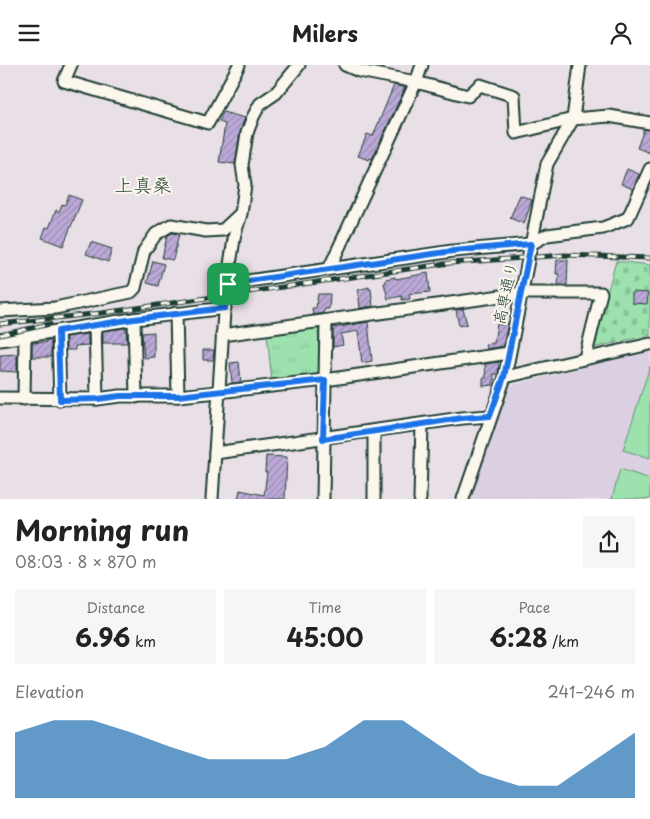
<!DOCTYPE html>
<meta charset="utf-8">
<style>
body{margin:0;font-family:"Playpen Sans","Klee One",sans-serif;background:#f6f6f6;color:#222;height:100vh;display:flex;flex-direction:column;font-size:19px;white-space:nowrap}
*{box-sizing:border-box;margin:0}
p{font-size:16px;color:#767676}
.icon{flex:none;width:28px;height:28px;fill:none;stroke:currentColor;stroke-width:2;stroke-linecap:round;stroke-linejoin:round}
.map{position:relative;height:434px;overflow:hidden}
.side{display:flex;flex-direction:column;background:#fff;flex:1}
.side>*{flex:none}
.pin{position:absolute;display:grid;place-items:center;width:42px;height:42px;color:#fff;margin:-21px;border-radius:10px;box-shadow:0 2px 8px #0006}
.round{display:grid;place-items:center;flex:none;width:52px;height:52px;border-radius:0px;background:#f6f6f6}
.summary{display:flex;align-items:center;justify-content:space-between;height:85px;padding:0 15px}
h1{font-size:28px;font-weight:700;line-height:38px}
.metrics{display:grid;grid-template-columns:repeat(3,1fr);gap:8px;height:85px;padding:5px 15px}
.metrics div{display:grid;align-content:center;border-radius:0px;background:#f6f6f6;text-align:center}
.metrics b{font-size:25px;font-weight:700}
.metrics small{font-size:14px;font-weight:400}
.metrics p{font-size:14px}
.chart{height:140px;padding:10px 15px}
.chart p{display:flex;justify-content:space-between}
.chart svg{width:100%;height:90px;margin-top:5px;fill:#1f6fb2;opacity:.7}
header{display:flex;justify-content:space-between;align-items:center;height:65px;padding:0 15px;background:#fff;font-size:22px;font-weight:700}
.map>svg:first-child{display:block}
.built{fill:#dbd0e2}
.cemetery{fill:url(#cemetery-stones);stroke:#5e9071}
.park{fill:url(#park-tufts);stroke:#5e9071}
.garden{fill:#9de2ae;stroke:#5e9071}
.building{fill:url(#building-hatch);stroke:#1f3d34}
.lines{fill:none;stroke-linecap:round;stroke-linejoin:round}
.minor-casing{stroke:#1f3d34;stroke-width:15}
.minor{stroke:#fbf7ec;stroke-width:11}
.rail-casing{stroke:#1f3d34;stroke-width:5}
.rail{stroke:#fbf7ec;stroke-width:3;stroke-dasharray:9;stroke-linecap:butt}
.route-casing{stroke:#fff;stroke-width:10}
.route{stroke:#1a73e8;stroke-width:6}
.labels{text-anchor:middle;stroke-width:4;stroke-linejoin:round;paint-order:stroke}
.street-label{font-size:16px;fill:#1f3d34;stroke:#fbf7ec}
.quarter-label{font-size:19px;fill:#1f3d34;stroke:#fbf7ec}
</style>
<header><svg class="icon" aria-label="menu" viewBox="0 0 24 24"><path d="M4 6h16M4 12h16M4 18h16"/></svg>Milers<svg class="icon" aria-label="person" viewBox="0 0 24 24"><circle cx="12" cy="8" r="4"/><path d="M4 21q1-7 8-7t8 7"/></svg></header>
<div class="map">
<svg width="650" height="434" viewBox="0 0 650 434">
<defs>
<pattern id="cemetery-stones" width="16" height="16" patternUnits="userSpaceOnUse" patternTransform="scale(1.25)"><rect width="16" height="16" fill="#9de2ae"/><path d="M2 7V4a2 2 0 0 1 4 0v3zM10 15v-3a2 2 0 0 1 4 0v3z" fill="#87c396"/></pattern>
<pattern id="park-tufts" width="24" height="20" patternUnits="userSpaceOnUse" patternTransform="scale(1.25)"><rect width="24" height="20" fill="#9de2ae"/><path d="M3 7l-1-3M5 7V3M7 7l1-3M15 17l-1-3M17 17v-4M19 17l1-3" fill="none" stroke="#87c396"/></pattern>
<pattern id="building-hatch" width="6" height="6" patternUnits="userSpaceOnUse" patternTransform="scale(1.25)"><rect width="6" height="6" fill="#bca9d8"/><path d="M-1 1l2-2M0 6l6-6M5 7l2-2" fill="none" stroke="#988bb0"/></pattern>
</defs>
<rect width="100%" height="100%" fill="#e8e0e6"/>
<filter id="ink" filterUnits="userSpaceOnUse"><feTurbulence type="fractalNoise" baseFrequency=".02" numOctaves="2"/><feDisplacementMap in="SourceGraphic" scale="10" xChannelSelector="R" yChannelSelector="G"/><feConvolveMatrix kernelMatrix="1 2 1 2 8 2 1 2 1" color-interpolation-filters="sRGB"/></filter>
<g filter="url(#ink)">
<path class="built" d="M650,286V434H470L509,321Z"/>
<path class="cemetery" d="M616,196L650,200V270L592,283Z"/>
<path class="park" d="M318,259L320,308L272,317L267,269Z"/>
<g class="garden">
<path d="M650,301V393L623,385Z"/>
<path d="M620,404L650,414V434H612Z"/>
</g>
<g class="building">
<path d="M394,20L405,23L372,94L370,93L369,95L358,91L367,69L373,71Z"/>
<path d="M223,47L245,53L240,67L235,99L219,97L225,59L219,57Z"/>
<path d="M644,64L650,65V88L637,83Z"/>
<path d="M627,104L639,109L633,124L621,119Z"/>
<path d="M69,130L82,135L63,181L42,173L46,162L49,163L56,145L59,147L62,139L65,140Z"/>
<path d="M520,130L532,135L524,159L510,153Z"/>
<path d="M172,168L179,169L173,195L162,193L167,171Z"/>
<path d="M91,177L112,184L108,197L86,189Z"/>
<path d="M557,195H568L567,220H558L559,209H556Z"/>
<path d="M153,196L164,199L158,221L147,218Z"/>
<path d="M428,208L430,227L409,229L410,234L402,235V231L388,234L384,218H386V214L395,212L396,214Z"/>
<path d="M369,222V224H371L373,241L360,243L358,225Z"/>
<path d="M632,227L648,228L647,239L632,238Z"/>
<path d="M318,229H330L329,244H325L323,248L313,250L312,243H316Z"/>
<path d="M463,244L467,259L459,261L456,245Z"/>
<path d="M368,257L372,296L362,298L358,266L341,269L343,280L333,282V263Z"/>
<path d="M504,257L508,258L503,281L486,284L485,279L494,278L497,259L503,260Z"/>
<path d="M126,263L127,278H103V266Z"/>
<path d="M154,267V292L144,293L142,268Z"/>
<path d="M88,269V280L75,281V285H66V272Z"/>
<path d="M46,275H51V292H32V278L46,277Z"/>
<path d="M203,285H214L213,295H203Z"/>
<path d="M17,289V307L0,306V290Z"/>
<path d="M239,297L241,317L232,318L230,298Z"/>
<path d="M499,297L498,309H494V320L483,321V313H486L485,299Z"/>
<path d="M266,391L287,392L285,434H238L240,425L264,430L267,407H265Z"/>
</g>
<g class="lines">
<defs>
<g id="minor">
<path d="M71,0L64,16L208,58L239,0"/>
<path d="M345,0L359,6L416,17L468,31L480,20L514,31L516,68L573,54L609,51L650,58"/>
<path d="M329,204L416,17L422,0"/>
<path d="M227,219L453,186L531,179L547,170L603,163L628,153L650,104"/>
<path d="M0,246L55,243L131,227L135,223L144,186L156,169L171,160L206,166L223,165L239,150"/>
<path d="M176,248L178,331"/>
<path d="M134,254L136,332"/>
<path d="M95,260L97,334"/>
<path d="M58,266L60,335"/>
<path d="M222,270L522,228H601L585,293"/>
<path d="M0,275L134,254L225,243"/>
<path d="M505,312L650,279"/>
<path d="M0,333L97,334L120,331H178L218,327L325,315L509,288"/>
<path d="M24,334L25,272"/>
<path d="M215,388L462,353L490,351"/>
<path d="M212,434L225,231L235,168L241,149L245,120L242,100L247,68L253,52L260,39L276,28L299,0"/>
<path d="M323,434L326,256"/>
<path d="M374,434V366"/>
<path d="M420,434L422,359"/>
<path d="M463,434L505,312L547,99L573,54L580,0"/>
</g>
</defs>
<use href="#minor" class="minor-casing"/>
<use href="#minor" class="minor"/>
<defs>
<g id="rail">
<path d="M0,259L102,248L450,198L565,190L650,193"/>
<path d="M0,270L50,259"/>
</g>
</defs>
<use href="#rail" class="rail-casing"/>
<use href="#rail" class="rail"/>
</g>
</g>
<g class="lines" filter="url(#ink)">
<defs>
<path id="route" d="M531,179L504,312L490,351L462,353L323,374L325,315L178,331H120L98,334L60,335L58,266L134,254L225,243V231L228,219L453,186Z"/>
</defs>
<use href="#route" class="route-casing"/>
<use href="#route" class="route"/>
</g>
<g class="labels">
<g class="street-label">
<text transform="translate(505 228) rotate(-78)" y="6">高専通り</text>
</g>
<g class="quarter-label">
<text x="143" y="127">上真桑</text>
</g>
</g>
</svg>
<div class="pin" style="left:228px;top:219px;background:#1e9e55"><svg class="icon" aria-label="arrive" viewBox="0 0 24 24"><path d="M6 21V4h12l-3 4 3 4H6"/></svg></div>
</div>
<section class="side">
<div class="summary"><div><h1>Morning run</h1><p>08:03 · 8 × 870 m</p></div><a class="round"><svg class="icon" aria-label="share" viewBox="0 0 24 24"><path d="M12 15V3M7 8l5-5 5 5M5 13v7h14v-7"/></svg></a></div>
<div class="metrics">
<div><p>Distance</p><b>6.96<small> km</small></b></div>
<div><p>Time</p><b>45:00</b></div>
<div><p>Pace</p><b>6:28<small> /km</small></b></div>
</div>
<div class="chart"><p><span>Elevation</span>241–246 m</p>
<svg viewBox="0 0 160 44" preserveAspectRatio="none"><path d="M0 44V12L10 6L20 6L30 12L40 19L50 25L60 25L70 25L80 19L90 6L100 6L110 19L120 32L130 38L140 38L150 25L160 12V44z"/></svg>
</div>
</section>
